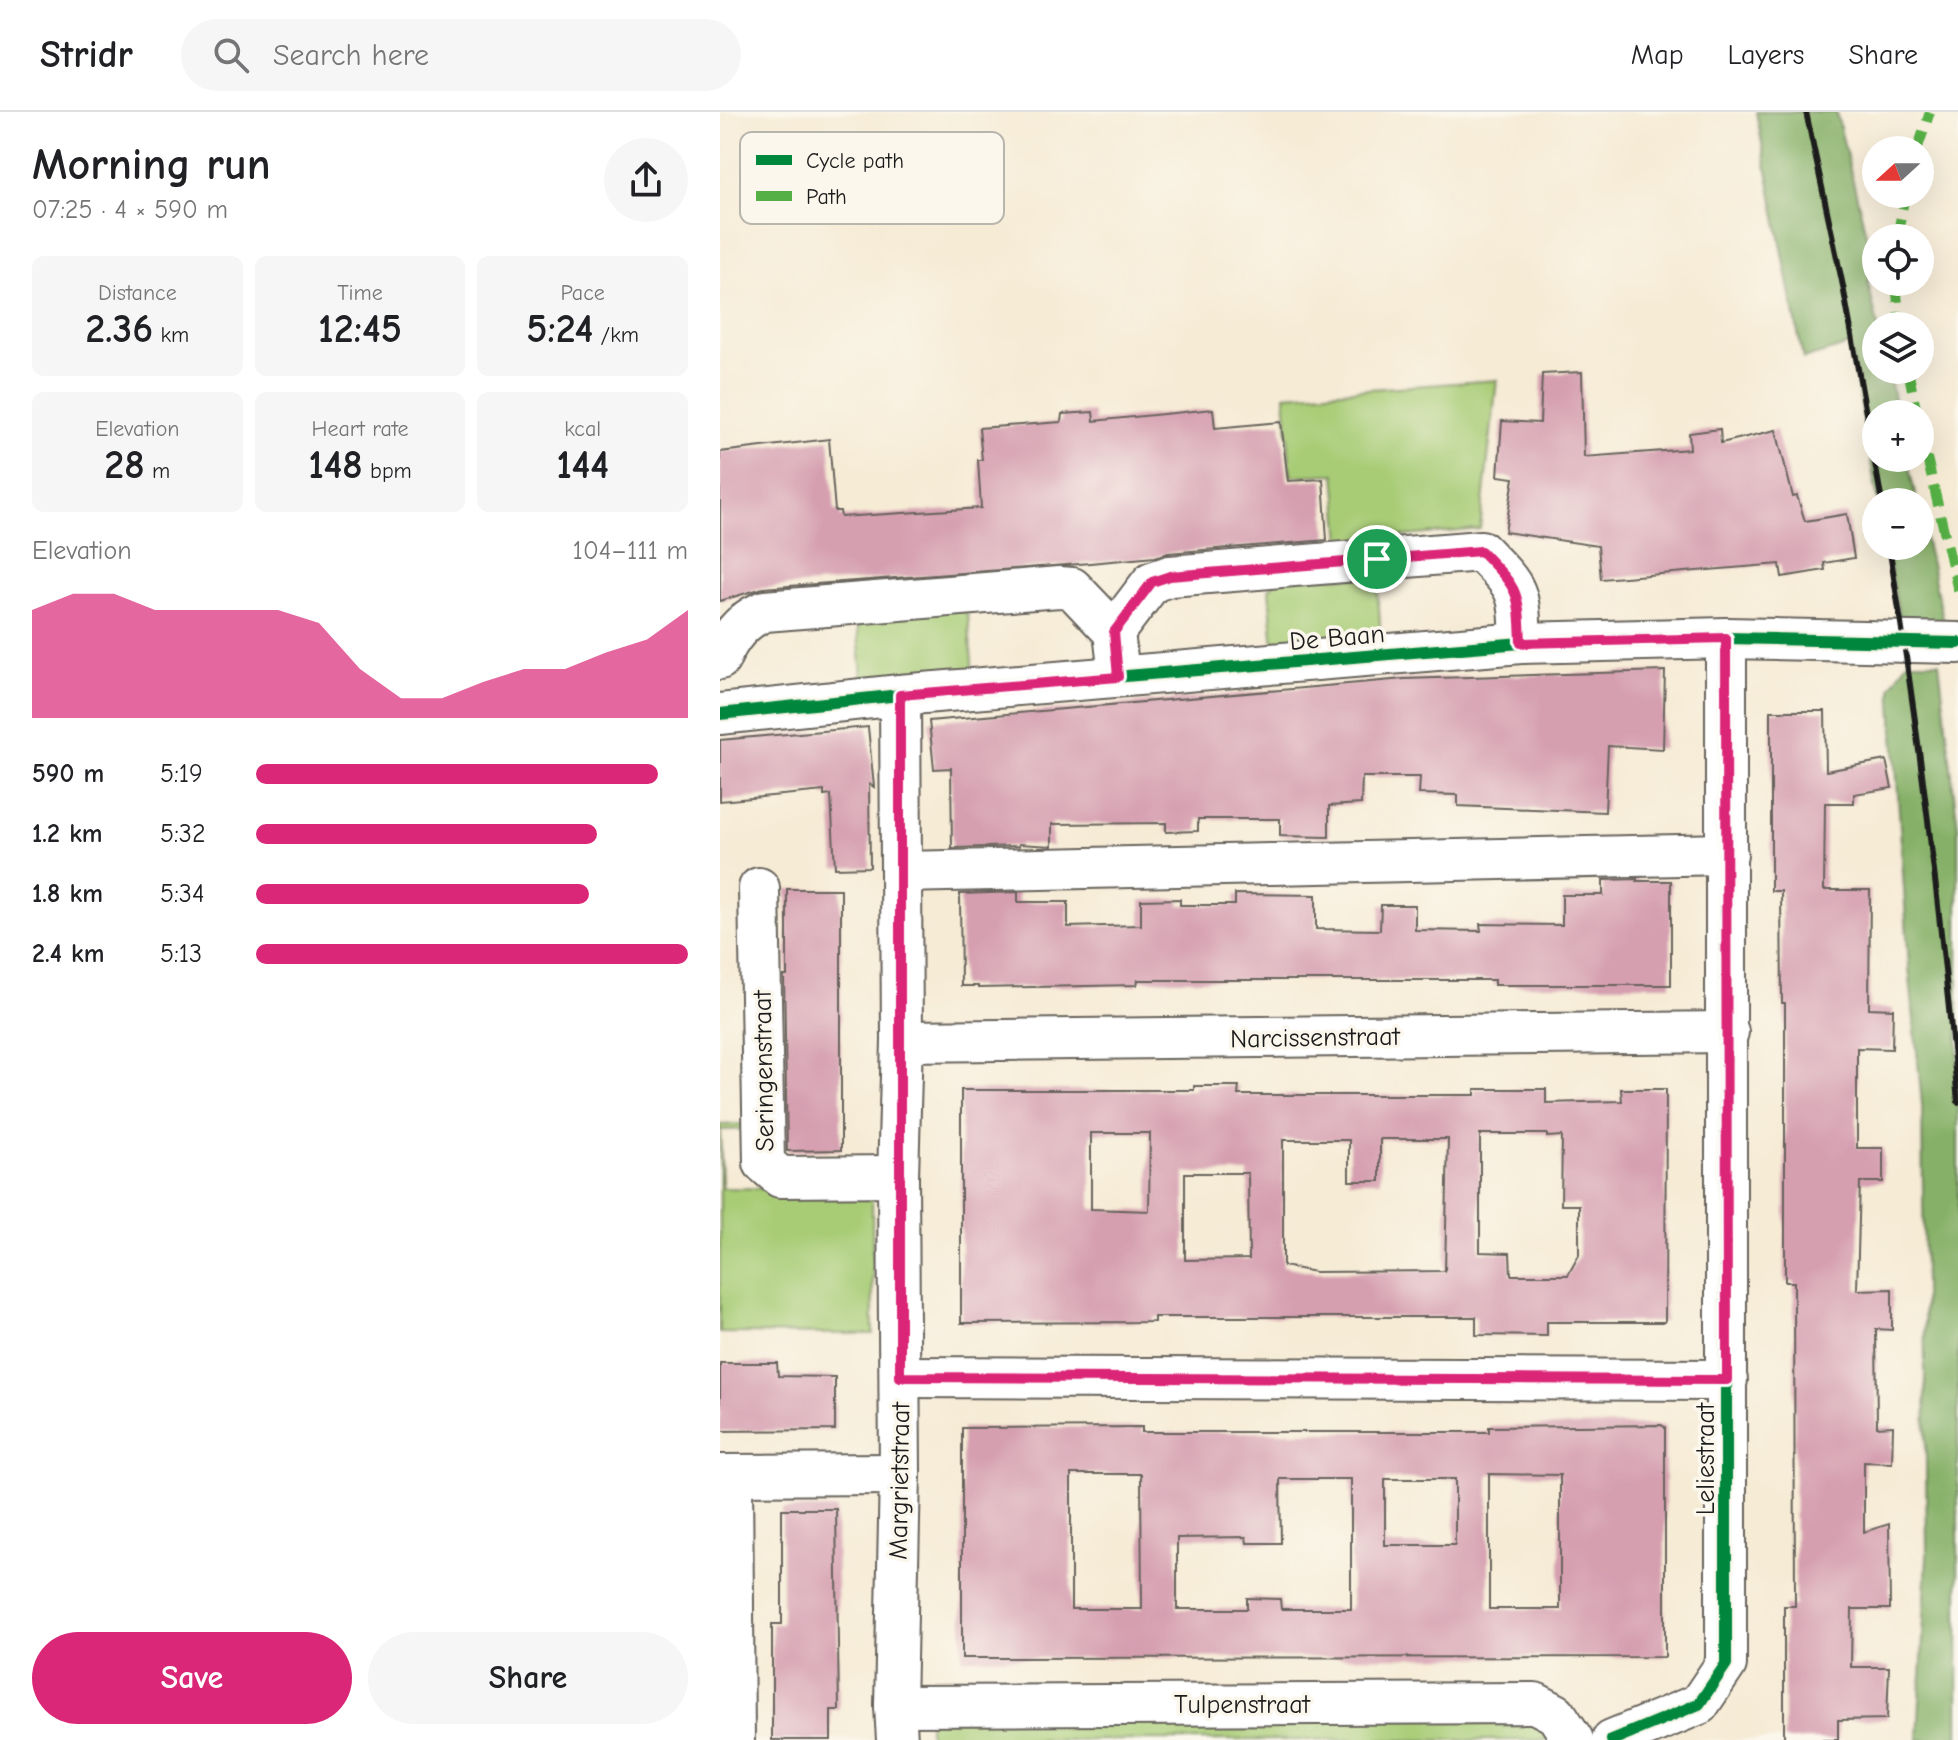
<!DOCTYPE html>
<meta charset="utf-8">
<style>
body{margin:0;font-family:"Comic Neue",sans-serif;background:#f6f6f6;color:#202124;height:100vh;display:flex;flex-direction:column;font-size:30px;white-space:nowrap}
*{box-sizing:border-box;margin:0}
p{font-size:26px;color:#757577}
.icon{flex:none;width:44px;height:44px;fill:none;stroke:currentColor;stroke-width:2;stroke-linecap:round;stroke-linejoin:round}
.map{position:relative;flex:1;overflow:hidden}
.drawer{display:flex;flex-direction:column;background:#fff;width:720px}
.drawer>*{flex:none}
.needle{width:52px;rotate:249deg}
.buttons{position:absolute;left:1142px;top:24px;display:grid;gap:16px}
.buttons a{display:grid;place-items:center;width:72px;height:72px;border-radius:50%;background:#fff;box-shadow:0 8px 32px #0002;font-size:40px}
.pin{position:absolute;display:grid;place-items:center;width:68px;height:68px;color:#fff;margin:-34px;border:4px solid #fff;border-radius:50%;box-shadow:0 2px 8px #0007}
.round{display:grid;place-items:center;flex:none;width:84px;height:84px;border-radius:42px;background:#f6f6f6}
.head{display:flex;align-items:center;justify-content:space-between;height:136px;padding:0 32px}
h1{font-size:44px;font-weight:700;line-height:60px}
.figures{display:grid;grid-template-columns:repeat(3,1fr);gap:12px;height:136px;padding:8px 32px}
.figures div{display:grid;align-content:center;border-radius:12px;background:#f6f6f6;text-align:center}
.figures b{font-size:40px;font-weight:700}
.figures small{font-size:22px;font-weight:400}
.figures p{font-size:22px}
.chart{height:224px;padding:16px 32px}
.chart p{display:flex;justify-content:space-between}
.chart svg{width:100%;height:144px;margin-top:8px;fill:#db2777;opacity:.7}
.primary-button{display:flex;gap:16px;margin-top:auto;padding:16px 32px}
.primary-button a{flex:1;height:92px;border-radius:48px;background:#db2777;color:#fff;font-size:32px;font-weight:700;line-height:92px;text-align:center}
.primary-button a+a{background:#f6f6f6;color:#202124}
ul{padding:0 32px;list-style:none;font-size:26px}
li{display:grid;grid-template-columns:128px 96px 1fr;align-items:center;height:60px}
li i{height:20px;border-radius:10px;background:#db2777}
header{display:flex;align-items:center;gap:48px;box-sizing:border-box;height:112px;padding:0 40px;background:#fff;border-bottom:2px solid #e0e0e0}
header strong{font-size:38px}
nav{display:flex;gap:44px;margin-inline-start:auto;font-size:28px}
.search{width:560px;height:72px;background:#f6f6f6;display:flex;align-items:center;gap:20px;box-sizing:border-box;padding:0 28px;border-radius:44px;color:#757577;font-size:30px}
main{display:flex;flex:1;min-height:0}
.map>svg:first-child{display:block}
.green{fill:#a8cc76;stroke:#627449;stroke-width:2}
.forest{fill:#86b067;stroke:#516642;stroke-width:2}
.building{fill:#d59fb0;fill-rule:evenodd}
.lines{fill:none;stroke-linecap:round;stroke-linejoin:round}
.minor-casing{stroke:#68645d;stroke-width:44}
.minor{stroke:#fff;stroke-width:40}
.rail{stroke:#1c1c1c;stroke-width:6}
.quiet{stroke:#55b145;stroke-width:10;stroke-dasharray:20 10;stroke-linecap:butt}
.cycleway-casing{stroke:#fbf7ec;stroke-width:17}
.cycleway{stroke:#00873e;stroke-width:12}
.route-casing{stroke:#fff;stroke-width:16}
.route{stroke:#db2777;stroke-width:10}
.labels{text-anchor:middle;stroke-width:7;stroke-linejoin:round;paint-order:stroke}
.street-label{font-size:26px;fill:#1c1c1c;stroke:#fbf7ec}
.key{fill:#fbf7ec;stroke:#b8b5ae;stroke-width:2}
.key-label{font-size:22px;fill:#1c1c1c}
</style>
<header>
<strong>Stridr</strong>
<div class="search"><svg class="icon" aria-label="search" viewBox="0 0 24 24"><circle cx="10" cy="10" r="6"/><path d="M15 15l6 6"/></svg>Search here</div>
<nav><a>Map</a><a>Layers</a><a>Share</a></nav>
</header>
<main>
<section class="drawer">
<div class="head"><div><h1>Morning run</h1><p>07:25 · 4 × 590 m</p></div><a class="round"><svg class="icon" aria-label="share" viewBox="0 0 24 24"><path d="M12 15V3M7 8l5-5 5 5M5 13v7h14v-7"/></svg></a></div>
<div class="figures">
<div><p>Distance</p><b>2.36<small> km</small></b></div>
<div><p>Time</p><b>12:45</b></div>
<div><p>Pace</p><b>5:24<small> /km</small></b></div>
</div>
<div class="figures">
<div><p>Elevation</p><b>28<small> m</small></b></div>
<div><p>Heart rate</p><b>148<small> bpm</small></b></div>
<div><p>kcal</p><b>144</b></div>
</div>
<div class="chart"><p><span>Elevation</span>104–111 m</p>
<svg viewBox="0 0 160 44" preserveAspectRatio="none"><path d="M0 44V11L10 6L20 6L30 11L40 11L50 11L60 11L70 15L80 29L90 38L100 38L110 33L120 29L130 29L140 24L150 20L160 11V44z"/></svg>
</div>
<ul>
<li><b>590 m</b>5:19<i style="width:93%"></i></li>
<li><b>1.2 km</b>5:32<i style="width:79%"></i></li>
<li><b>1.8 km</b>5:34<i style="width:77%"></i></li>
<li><b>2.4 km</b>5:13<i style="width:100%"></i></li>
</ul>
<div class="primary-button"><a>Save</a><a>Share</a></div>
</section>
<div class="map">
<svg width="1238" height="1628" viewBox="0 0 1238 1628">
<rect width="100%" height="100%" fill="#fbf7ec"/>
<filter id="ink" filterUnits="userSpaceOnUse"><feTurbulence type="fractalNoise" baseFrequency=".0125" numOctaves="2"/><feDisplacementMap in="SourceGraphic" scale="16" xChannelSelector="R" yChannelSelector="G"/><feConvolveMatrix kernelMatrix="1 2 1 2 8 2 1 2 1" color-interpolation-filters="sRGB"/></filter>
<filter id="wash" filterUnits="userSpaceOnUse"><feTurbulence type="fractalNoise" baseFrequency=".006" numOctaves="4" result="noise"/><feDisplacementMap in="SourceGraphic" scale="32" xChannelSelector="R" yChannelSelector="G"/><feGaussianBlur stdDeviation="1.8" result="paint"/><feColorMatrix in="noise" values="0 0 0 0 0 0 0 0 0 0 0 0 0 0 0 0 0 1.4 0 .05"/><feComposite in="paint" operator="in"/></filter>
<g filter="url(#wash)">
<rect width="100%" height="100%" fill="#f6ebd5"/>
<g class="green">
<path d="M777,268L760,417L621,430L615,362L571,364L565,283Z"/>
<path d="M561,464L657,466L661,528L554,537L549,477Z"/>
<path d="M236,491L248,503L253,562L143,572L137,512L148,498Z"/>
<path d="M26,1012L27,1017L0,1018L2,1076L152,1078L153,1222L0,1221V1013Z"/>
<path d="M811,1604L834,1628H209V1607Z"/>
</g>
<g class="forest">
<path d="M1036,0H1116L1153,150L1148,171L1158,214L1156,258H1168L1177,302H1156V346H1187L1197,390H1158L1130,233L1083,247Z"/>
<path d="M1200,404L1224,510V515H1181L1166,434H1200Z"/>
<path d="M1187,550H1219L1238,716V1628H1198L1207,1444L1202,993L1189,855L1171,575Z"/>
</g>
<g id="blocks">
<g class="building">
<path d="M862,260L864,345L970,337L969,321L1000,317L1001,331L1056,318L1073,385L1077,384L1085,409L1127,402L1134,446L1104,451L1105,458L1062,465L1060,452L881,467L878,434L785,420L794,366L778,364L782,309L820,311L822,262Z"/>
<path d="M493,297L495,316L561,310L568,369L603,367L607,428L448,441L435,445L359,452L43,476L0,489V340L109,327L115,399H120L121,405L261,396L258,348H262L259,316L341,310L342,302L373,300L374,309Z"/>
<path d="M945,559L943,637L888,634L885,700L738,694V683L699,682L700,665H642L641,692L609,694V725L560,724V707H478V719L446,720V711L332,712V734L299,732V734L232,736L231,656L214,657L209,609L684,567Z"/>
<path d="M1051,599H1105L1106,659L1166,648L1172,676L1134,682V691H1105L1104,778H1150L1149,896L1173,897L1172,937L1137,936V1036H1163V1070H1140L1137,1178L1172,1177V1218L1156,1217L1157,1315L1173,1314L1172,1351L1144,1350V1420L1169,1412L1170,1497H1132L1131,1555H1169L1167,1607L1118,1608V1628H1064V1494H1075L1074,1170H1065V891H1062L1061,779H1051Z"/>
<path d="M148,615L154,675L149,672L150,755L115,756L111,683L104,684V679L0,689V628Z"/>
<path d="M917,767V769H951V873H774V868H418L417,873L258,876V874H241L240,782L298,780V790H348V815L421,813V788L460,787V793H515V782L596,783V817L660,818L661,793H695V818L761,819L760,812L842,813V783H883V768Z"/>
<path d="M67,777H121V1038L67,1039L64,864H67Z"/>
<path d="M474,974H519L518,983H755V977H826V991L902,989L901,977H946L945,1210H827V1224L756,1223V1205H434V1210L241,1211V978H474ZM371,1021H430L429,1099L371,1097ZM760,1022H827V1025L842,1024L841,1093H859V1143L848,1163H791L790,1141L760,1140ZM660,1027H728L725,1159L595,1160L563,1154V1028H629V1069H660ZM465,1061H528L529,1147L465,1148Z"/>
<path d="M0,1251H57L58,1264L115,1265V1318L0,1319Z"/>
<path d="M941,1313L945,1315V1545L242,1546V1316L422,1315V1320H769V1315ZM351,1362H421L422,1497H351ZM769,1362L840,1363V1497H769ZM560,1367H631V1497H561L560,1487L527,1486V1497H457V1426L526,1425L527,1431H561ZM665,1367H735V1433H665Z"/>
<path d="M62,1397H116L119,1598H111V1628H52V1512H62Z"/>
</g>
</g>
</g>
<g filter="url(#ink)">
<use href="#blocks" fill-opacity="0" stroke="#68645d" stroke-width="2"/>
<g class="lines">
<defs>
<g id="minor">
<path d="M394,520L432,470L450,464L761,439C799,478 799,476 801,531"/>
<path d="M0,547C9,525 23,507 45,499L339,475L352,476L394,520L397,546"/>
<path d="M0,602L180,583L801,531L1006,526L1238,531"/>
<path d="M181,760L1007,742"/>
<path d="M39,776L44,1051L60,1065L178,1064"/>
<path d="M182,929L1008,920"/>
<path d="M180,1265L1007,1268"/>
<path d="M0,1363L180,1362"/>
<path d="M12,1363L14,1628"/>
<path d="M175,1594L815,1591L836,1602L853,1628"/>
<path d="M177,1628L175,1594L180,1362L178,1064L182,929L180,583"/>
<path d="M892,1628L979,1592L1006,1552V526"/>
</g>
</defs>
<use href="#minor" class="minor-casing"/>
<use href="#minor" class="minor"/>
<g class="rail">
<path d="M1086,0L1123,174L1162,390"/>
<path d="M1169,434C1199,619 1221,804 1238,990"/>
</g>
<g class="quiet">
<path d="M1197,38L1210,0"/>
<path d="M1177,126L1185,82"/>
<path d="M1176,170L1180,214"/>
<path d="M1188,258L1197,302"/>
<path d="M1200,316L1238,479"/>
</g>
<defs>
<g id="cycleway">
<path d="M0,602L180,583L801,531L1006,526L1238,531"/>
<path d="M892,1628L979,1592L1006,1552V526"/>
</g>
</defs>
<use href="#cycleway" class="cycleway-casing"/>
<use href="#cycleway" class="cycleway"/>
</g>
</g>
<g class="lines" filter="url(#ink)">
<defs>
<path id="route" d="M761,439C798,478 799,476 801,531L1006,526L1007,1268L180,1265C178,1038 182,810 180,583L398,565L394,520L432,470L450,464Z"/>
</defs>
<use href="#route" class="route-casing"/>
<use href="#route" class="route"/>
</g>
<g class="labels">
<g class="street-label">
<text transform="translate(617 525) rotate(-5)" y="9">De Baan</text>
<text transform="translate(595 925) rotate(-1)" y="9">Narcissenstraat</text>
<text transform="translate(43 959) rotate(-91)" y="9">Seringenstraat</text>
<text transform="translate(985 1347) rotate(-90)" y="9">Leliestraat</text>
<text transform="translate(179 1369) rotate(-89)" y="9">Margrietstraat</text>
<text x="522" y="1601">Tulpenstraat</text>
</g>
</g>
<rect x="20" y="20" width="264" height="92" rx="12" class="key"/>
<rect x="36" y="43" width="36" height="10" fill="#00873e"/>
<rect x="36" y="79" width="36" height="10" fill="#55b145"/>
<g class="key-label">
<text x="86" y="56">Cycle path</text>
<text x="86" y="92">Path</text>
</g>
</svg>
<div class="buttons">
<a><svg class="needle" viewBox="-14 -14 28 28"><path d="M0-13l5 13h-10z" fill="#e53935"/><path d="M0 13l5-13h-10z" fill="#757577"/></svg></a>
<a><svg class="icon" aria-label="locate" viewBox="0 0 24 24"><circle cx="12" cy="12" r="6"/><path d="M12 2v4M12 18v4M2 12h4M18 12h4"/></svg></a>
<a><svg class="icon" aria-label="layers" viewBox="0 0 24 24"><path d="M12 4l9 5-9 5-9-5zM3 14l9 5 9-5"/></svg></a>
<a>+</a>
<a>−</a>
</div>
<div class="pin" style="left:657px;top:447px;background:#1e9e55"><svg class="icon" aria-label="arrive" viewBox="0 0 24 24"><path d="M6 21V4h12l-3 4 3 4H6"/></svg></div>
</div>
</main>
